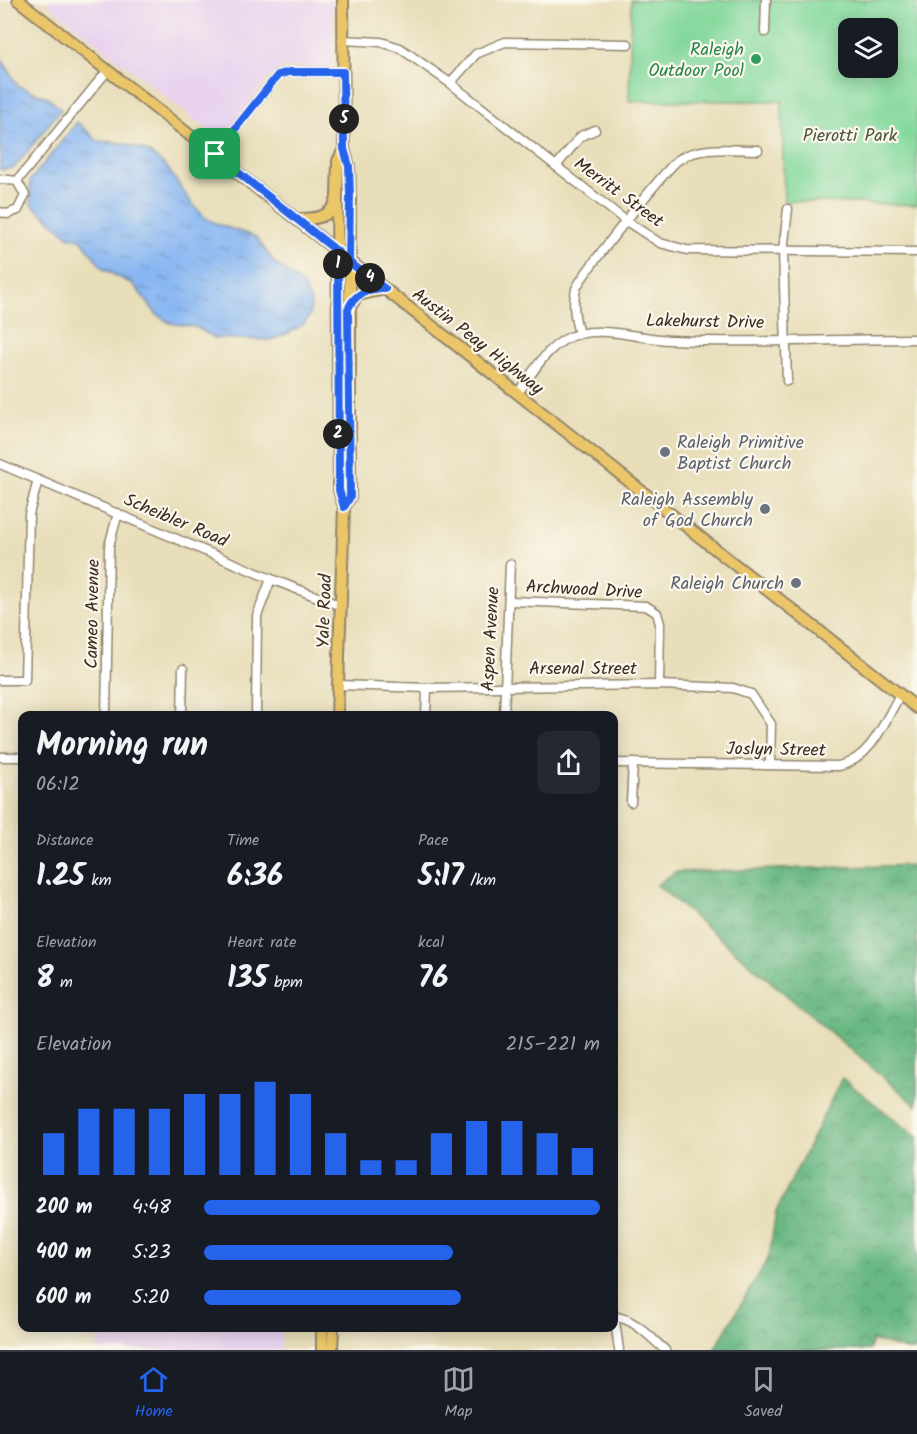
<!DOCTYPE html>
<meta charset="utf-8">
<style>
body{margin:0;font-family:Kalam,sans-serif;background:#242831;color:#f1f3f6;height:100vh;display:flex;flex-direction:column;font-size:22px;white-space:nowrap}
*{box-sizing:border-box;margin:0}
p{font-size:20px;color:#9ea1a6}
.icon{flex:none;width:33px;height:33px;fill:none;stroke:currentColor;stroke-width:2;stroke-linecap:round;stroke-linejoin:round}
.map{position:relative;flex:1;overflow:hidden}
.details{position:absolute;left:18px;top:711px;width:600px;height:621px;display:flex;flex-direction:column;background:#171b24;border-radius:12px;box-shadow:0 3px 15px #0003}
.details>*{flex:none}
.controls{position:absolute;left:838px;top:18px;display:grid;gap:12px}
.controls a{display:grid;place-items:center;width:60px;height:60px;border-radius:12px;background:#171b24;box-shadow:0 3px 15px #0003;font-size:30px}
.pin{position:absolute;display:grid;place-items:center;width:51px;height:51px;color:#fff;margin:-26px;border-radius:12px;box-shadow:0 3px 9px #0006}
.km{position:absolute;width:30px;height:30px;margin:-15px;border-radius:50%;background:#222;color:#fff;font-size:16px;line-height:30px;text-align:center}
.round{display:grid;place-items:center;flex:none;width:63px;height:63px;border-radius:12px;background:#242831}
.overview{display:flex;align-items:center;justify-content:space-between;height:102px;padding:0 18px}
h1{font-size:33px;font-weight:600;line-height:45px}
.metrics{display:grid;grid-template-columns:repeat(3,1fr);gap:9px;height:102px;padding:6px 18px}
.metrics div{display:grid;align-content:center}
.metrics b{font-size:30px;font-weight:600}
.metrics small{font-size:16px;font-weight:400}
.metrics p{font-size:16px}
.chart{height:168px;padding:12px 18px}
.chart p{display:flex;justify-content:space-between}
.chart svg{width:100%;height:108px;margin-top:6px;stroke:#2563eb;stroke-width:6}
ul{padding:0 18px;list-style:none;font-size:20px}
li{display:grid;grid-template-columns:96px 72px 1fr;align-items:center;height:45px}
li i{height:15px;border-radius:8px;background:#2563eb}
.tab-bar{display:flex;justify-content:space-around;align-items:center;height:84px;border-top:2px solid #363941;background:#171b24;font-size:16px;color:#9ea1a6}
.tab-bar a{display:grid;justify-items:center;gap:3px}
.tab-bar .selected{color:#2563eb}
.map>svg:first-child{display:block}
.built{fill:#e8d2ee}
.forest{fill:url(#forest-crowns);stroke:#527150;stroke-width:1.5}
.park{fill:#82d89b;stroke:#5e815c;stroke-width:1.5;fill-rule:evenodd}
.water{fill:url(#water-ripples);stroke:#617088;stroke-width:1.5}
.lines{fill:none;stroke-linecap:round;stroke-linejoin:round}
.minor-casing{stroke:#92846c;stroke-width:11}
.major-casing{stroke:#92846c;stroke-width:14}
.minor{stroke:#fff;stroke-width:8}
.major{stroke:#ebc669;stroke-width:10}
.route-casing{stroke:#fff;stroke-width:12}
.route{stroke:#2563eb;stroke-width:8}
.leisure-dot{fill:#2e9e5b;stroke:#fbf7ec;stroke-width:2}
.worship-dot{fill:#6b7280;stroke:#fbf7ec;stroke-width:2}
.labels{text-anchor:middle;stroke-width:4.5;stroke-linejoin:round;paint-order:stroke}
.leisure-label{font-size:18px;fill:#27864d;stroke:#fbf7ec;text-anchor:end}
.park-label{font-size:18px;fill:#4d563d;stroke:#fbf7ec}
.street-label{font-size:18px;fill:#3b2a1e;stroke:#fbf7ec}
.worship-label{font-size:18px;fill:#5b616d;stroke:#fbf7ec;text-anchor:end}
</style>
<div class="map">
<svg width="917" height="1350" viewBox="0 0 917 1350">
<defs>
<pattern id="forest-crowns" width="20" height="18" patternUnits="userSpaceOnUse" patternTransform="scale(1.5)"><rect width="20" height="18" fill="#69b883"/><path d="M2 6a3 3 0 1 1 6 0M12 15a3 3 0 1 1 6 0" fill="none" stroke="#58966b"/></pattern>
<pattern id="water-ripples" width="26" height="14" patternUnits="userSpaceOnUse" patternTransform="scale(1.5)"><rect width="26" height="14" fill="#87b6f2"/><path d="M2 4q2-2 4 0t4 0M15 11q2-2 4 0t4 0" fill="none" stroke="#7094c3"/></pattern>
</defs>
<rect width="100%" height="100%" fill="#fbf7ec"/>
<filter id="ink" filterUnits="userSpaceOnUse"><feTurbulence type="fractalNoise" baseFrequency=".0167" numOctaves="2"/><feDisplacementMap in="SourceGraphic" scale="12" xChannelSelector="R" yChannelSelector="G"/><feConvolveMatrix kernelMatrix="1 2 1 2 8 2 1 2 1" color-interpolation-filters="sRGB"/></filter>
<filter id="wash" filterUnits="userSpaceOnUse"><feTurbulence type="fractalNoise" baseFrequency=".008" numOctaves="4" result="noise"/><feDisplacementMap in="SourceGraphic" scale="24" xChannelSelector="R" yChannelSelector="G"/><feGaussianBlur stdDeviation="1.35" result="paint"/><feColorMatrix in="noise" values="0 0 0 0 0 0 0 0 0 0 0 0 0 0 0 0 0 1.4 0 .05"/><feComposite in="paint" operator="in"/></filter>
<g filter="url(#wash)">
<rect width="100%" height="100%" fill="#e8deba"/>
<g class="built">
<path d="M51,0H333V66L283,68L269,78L220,140L48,4Z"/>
<path d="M98,1328H281V1350H97Z"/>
</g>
<g class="forest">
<path d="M917,865V1106L657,885L675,872Z"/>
<path d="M842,1078L917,1137V1350H907L872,1340L870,1350H714L769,1257L776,1212Z"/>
</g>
<path class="park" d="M631,0H917V205L784,201L782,101H629ZM849,28H888V68H849Z"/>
<g class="water">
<path d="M0,56L18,86L47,97L61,109L14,168L0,170Z"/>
<path d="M77,122L98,141L123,143L147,151L166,166L190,201L204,217L217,224L256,237L274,262L303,285L311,302L310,315L304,324L289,333L270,340L215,338L196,327L170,323L157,315L134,285L103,269L81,239L70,237L31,204L30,181Z"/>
</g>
</g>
<g filter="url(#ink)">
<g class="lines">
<defs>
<g id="minor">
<path d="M765,32L766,0"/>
<path d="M342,40L381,42L400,48L450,83L626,221L660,243L687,250L917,252"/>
<path d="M450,83L476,54L505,42L628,44"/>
<path d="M215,154L278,75L289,72H343"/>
<path d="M556,166L581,136L595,130"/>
<path d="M0,179L17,181L25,195L18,210L7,214L0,212"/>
<path d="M17,181L108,70"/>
<path d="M579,334C575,319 572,305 576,289C579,278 666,169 678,160C699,145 734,150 758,150"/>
<path d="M787,381L783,251L788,209"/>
<path d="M518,393C534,371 549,341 579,334C608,327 641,339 670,340C752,344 835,339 917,339"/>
<path d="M0,464L271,579L341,606"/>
<path d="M509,601L646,606L657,613L660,624L659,685"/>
<path d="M0,680H25L29,514L38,480"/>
<path d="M338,685L427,688L659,685L733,688L751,694L771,724L770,765"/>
<path d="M106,716L109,546L118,513"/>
<path d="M182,716L183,669"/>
<path d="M256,716L257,616L271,579"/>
<path d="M426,716L427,688"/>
<path d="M504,716L510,564"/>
<path d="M0,757H22"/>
<path d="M614,763L839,766C872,758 884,722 900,695"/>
<path d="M631,802L633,763"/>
<path d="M614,1314L619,1350"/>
<path d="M615,1317C634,1318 651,1338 665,1350"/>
</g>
<g id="major">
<path d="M18,0L917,708"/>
<path d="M343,0L344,149L349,166L350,195V497L344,507"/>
<path d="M297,219C313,219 330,219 336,201"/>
<path d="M349,308L358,295L385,289"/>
<path d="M337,716L344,507L339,490L337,195L338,161L344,149"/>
<path d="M322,1350V1328"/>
<path d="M332,1350L333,1328"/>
</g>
</defs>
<use href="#minor" class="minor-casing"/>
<use href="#major" class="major-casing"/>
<use href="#minor" class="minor"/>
<use href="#major" class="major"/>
</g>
</g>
<g class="lines" filter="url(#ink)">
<defs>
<path id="route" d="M289,72H343L344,149L349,166L350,195L349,262L385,289C368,288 355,293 348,309L350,497L344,507L339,490L338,252L215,154L278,75Z"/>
</defs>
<use href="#route" class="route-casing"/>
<use href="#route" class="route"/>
</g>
<circle class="leisure-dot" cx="756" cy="59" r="6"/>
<g class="worship-dot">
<circle cx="665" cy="452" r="6"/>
<circle cx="765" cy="509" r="6"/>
<circle cx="796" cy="583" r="6"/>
</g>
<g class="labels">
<g class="leisure-label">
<text x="744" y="55">Raleigh<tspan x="744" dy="21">Outdoor Pool</tspan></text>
</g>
<g class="park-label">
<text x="850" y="141">Pierotti Park</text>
</g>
<g class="street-label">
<text transform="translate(619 192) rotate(36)" y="6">Merritt Street</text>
<text transform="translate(705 321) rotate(1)" y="6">Lakehurst Drive</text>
<text transform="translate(478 341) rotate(38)" y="6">Austin Peay Highway</text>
<text transform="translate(176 520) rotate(23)" y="6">Scheibler Road</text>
<text transform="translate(584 589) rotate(3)" y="6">Archwood Drive</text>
<text transform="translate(324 611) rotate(-88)" y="6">Yale Road</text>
<text transform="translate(92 614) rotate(-89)" y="6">Cameo Avenue</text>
<text transform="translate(490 639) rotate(-87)" y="6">Aspen Avenue</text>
<text x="583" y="674">Arsenal Street</text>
<text transform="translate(776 749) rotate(1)" y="6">Joslyn Street</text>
</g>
<g class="worship-label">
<text x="677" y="448" text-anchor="start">Raleigh Primitive<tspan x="677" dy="21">Baptist Church</tspan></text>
<text x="753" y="505">Raleigh Assembly<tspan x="753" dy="21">of God Church</tspan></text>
<text x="784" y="589">Raleigh Church</text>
</g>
</g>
</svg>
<div class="controls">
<a><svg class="icon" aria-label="layers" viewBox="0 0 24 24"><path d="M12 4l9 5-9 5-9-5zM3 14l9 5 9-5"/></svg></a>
</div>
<div class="pin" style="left:215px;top:154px;background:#1e9e55"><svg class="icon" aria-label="arrive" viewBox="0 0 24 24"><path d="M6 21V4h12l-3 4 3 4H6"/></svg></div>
<b class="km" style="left:338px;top:264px">1</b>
<b class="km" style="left:338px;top:434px">2</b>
<b class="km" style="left:370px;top:278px">4</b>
<b class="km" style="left:344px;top:119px">5</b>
<section class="details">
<div class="overview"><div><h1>Morning run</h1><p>06:12</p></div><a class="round"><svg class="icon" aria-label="share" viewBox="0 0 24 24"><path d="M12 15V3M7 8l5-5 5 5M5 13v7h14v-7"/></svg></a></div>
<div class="metrics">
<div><p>Distance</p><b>1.25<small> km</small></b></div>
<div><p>Time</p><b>6:36</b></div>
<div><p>Pace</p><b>5:17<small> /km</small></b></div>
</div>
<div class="metrics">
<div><p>Elevation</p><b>8<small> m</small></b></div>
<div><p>Heart rate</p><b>135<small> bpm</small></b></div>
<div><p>kcal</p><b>76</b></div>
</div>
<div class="chart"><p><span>Elevation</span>215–221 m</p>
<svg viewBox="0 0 160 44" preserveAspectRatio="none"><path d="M5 44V27M15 44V17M25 44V17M35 44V17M45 44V11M55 44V11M65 44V6M75 44V11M85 44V27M95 44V38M105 44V38M115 44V27M125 44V22M135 44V22M145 44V27M155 44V33"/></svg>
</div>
<ul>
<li><b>200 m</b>4:48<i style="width:100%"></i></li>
<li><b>400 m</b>5:23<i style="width:63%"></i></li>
<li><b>600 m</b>5:20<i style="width:65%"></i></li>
</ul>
</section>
</div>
<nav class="tab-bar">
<a class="selected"><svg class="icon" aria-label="home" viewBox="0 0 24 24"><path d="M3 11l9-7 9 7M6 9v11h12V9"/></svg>Home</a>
<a><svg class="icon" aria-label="map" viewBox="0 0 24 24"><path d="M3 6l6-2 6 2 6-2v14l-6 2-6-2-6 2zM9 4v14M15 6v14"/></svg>Map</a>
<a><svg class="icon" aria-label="saved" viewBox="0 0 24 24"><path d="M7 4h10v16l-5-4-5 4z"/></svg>Saved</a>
</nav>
